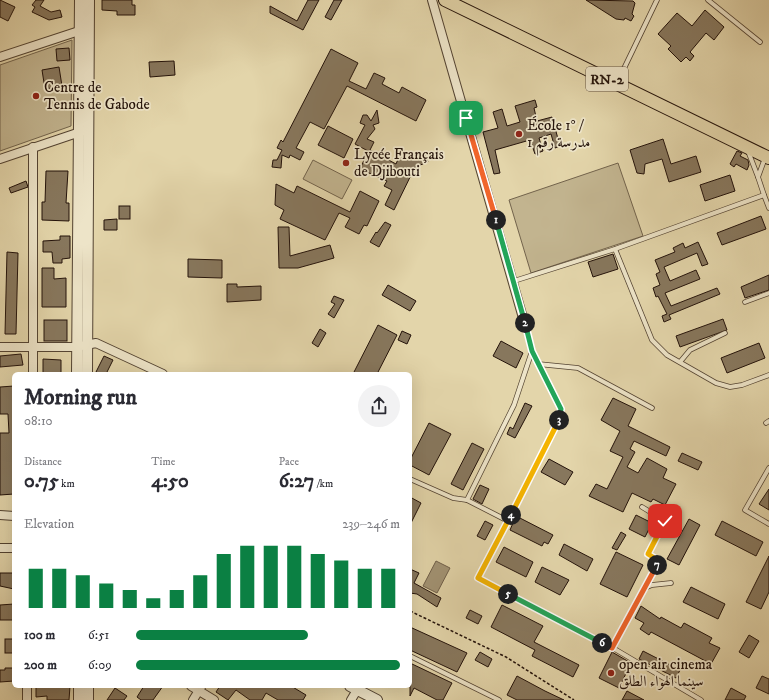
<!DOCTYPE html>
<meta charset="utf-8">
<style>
body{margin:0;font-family:"IM FELL DW Pica",Amiri,serif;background:#f2f2f3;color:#2b2b33;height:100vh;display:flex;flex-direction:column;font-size:15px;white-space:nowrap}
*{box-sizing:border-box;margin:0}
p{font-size:13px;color:#7c7c81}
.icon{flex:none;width:22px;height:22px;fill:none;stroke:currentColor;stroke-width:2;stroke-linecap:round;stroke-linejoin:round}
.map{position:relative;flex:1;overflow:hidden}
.panel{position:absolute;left:12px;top:372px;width:400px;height:316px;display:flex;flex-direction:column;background:#fff;border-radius:6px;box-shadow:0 4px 16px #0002}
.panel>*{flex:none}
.pin{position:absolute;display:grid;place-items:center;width:34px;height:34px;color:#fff;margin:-17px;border-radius:8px;box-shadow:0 2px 6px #0006}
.km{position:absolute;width:20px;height:20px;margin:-10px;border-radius:50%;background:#222;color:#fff;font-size:11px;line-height:20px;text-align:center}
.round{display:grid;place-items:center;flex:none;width:42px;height:42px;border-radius:21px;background:#f2f2f3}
.overview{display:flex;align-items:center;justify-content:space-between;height:68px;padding:0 12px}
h1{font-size:22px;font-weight:800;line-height:30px}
.figures{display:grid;grid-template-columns:repeat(3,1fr);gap:6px;height:68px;padding:4px 12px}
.figures div{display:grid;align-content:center}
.figures b{font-size:20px;font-weight:800}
.figures small{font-size:11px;font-weight:400}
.figures p{font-size:11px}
.chart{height:112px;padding:8px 12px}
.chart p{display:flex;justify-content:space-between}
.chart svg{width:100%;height:72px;margin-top:4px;stroke:#0b8043;stroke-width:6}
ul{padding:0 12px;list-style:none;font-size:13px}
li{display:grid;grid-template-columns:64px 48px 1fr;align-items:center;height:30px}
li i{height:10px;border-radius:5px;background:#0b8043}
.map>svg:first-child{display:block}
.green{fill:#c2b48f;stroke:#72634c}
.water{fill:#a29374;stroke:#6f5f4a}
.building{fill:#87775d;stroke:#23120a}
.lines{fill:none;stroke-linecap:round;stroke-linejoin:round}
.service-casing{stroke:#534332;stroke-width:5.5}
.minor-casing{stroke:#534332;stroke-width:10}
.tertiary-casing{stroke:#534332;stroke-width:12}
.primary-casing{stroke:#23120a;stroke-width:14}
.path{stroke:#23120a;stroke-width:1.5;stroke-dasharray:3 2;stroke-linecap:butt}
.service{stroke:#ede4c8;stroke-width:4}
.minor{stroke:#ede4c8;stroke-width:8}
.tertiary{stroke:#ede4c8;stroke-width:10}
.primary{stroke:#e3d5aa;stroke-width:12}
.split-1-casing{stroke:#fff;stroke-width:8}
.split-2-casing{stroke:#fff;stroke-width:8}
.split-3-casing{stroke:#fff;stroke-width:8}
.split-4-casing{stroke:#fff;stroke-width:8}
.split-5-casing{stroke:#fff;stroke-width:8}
.split-6-casing{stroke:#fff;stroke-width:8}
.split-7-casing{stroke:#fff;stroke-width:8}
.split-8-casing{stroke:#fff;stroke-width:8}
.split-1{stroke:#f0652b;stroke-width:5}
.split-2{stroke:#22a559;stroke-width:5}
.split-3{stroke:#22a559;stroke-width:5}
.split-4{stroke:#f5b400;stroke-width:5}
.split-5{stroke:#f5b400;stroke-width:5}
.split-6{stroke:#22a559;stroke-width:5}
.split-7{stroke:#f0652b;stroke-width:5}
.split-8{stroke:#f5b400;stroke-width:5}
.poi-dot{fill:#8f2418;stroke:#ede4c8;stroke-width:1.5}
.labels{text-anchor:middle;stroke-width:3.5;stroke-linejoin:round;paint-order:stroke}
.shield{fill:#ede4c8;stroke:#605143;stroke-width:1}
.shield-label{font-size:14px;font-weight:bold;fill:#23120a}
.poi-label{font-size:15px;fill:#23120a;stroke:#ede4c8;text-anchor:start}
</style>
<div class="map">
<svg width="769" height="700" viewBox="0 0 769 700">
<rect width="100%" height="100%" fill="#e3d5aa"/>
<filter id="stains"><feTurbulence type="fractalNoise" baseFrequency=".005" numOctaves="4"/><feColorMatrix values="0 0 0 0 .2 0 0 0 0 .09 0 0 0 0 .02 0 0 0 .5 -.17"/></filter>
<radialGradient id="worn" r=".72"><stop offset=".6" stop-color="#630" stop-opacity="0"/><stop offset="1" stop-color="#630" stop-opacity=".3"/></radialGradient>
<g class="green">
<path d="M72,40L71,126L0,151V65Z"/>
<path d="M313,160L352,180L342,199L303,179Z"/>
<path d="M618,163L643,236L531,273L509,200Z"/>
</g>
<path class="water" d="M436,561L450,568L437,593L423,586Z"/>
<g class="building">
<path d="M0,0L15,7L8,21L0,17Z"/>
<path d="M36,0H44L40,6L51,12L60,10L62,17L49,20L32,12L35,7L32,5Z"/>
<path d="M102,0H132V5H135V15H117V11L102,10Z"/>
<path d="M308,0H319L303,30L270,13V6L297,21Z"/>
<path d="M334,0H342L331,20L325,17Z"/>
<path d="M586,0L633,1L635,3L632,14L634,16L631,21L625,18L624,20L616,19Z"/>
<path d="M705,10L724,27L714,40L706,33L690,52L694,56L690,61L686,57L681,62L668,49L671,46L658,34L677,13L692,26Z"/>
<path d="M69,48L70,60L57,61L56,49Z"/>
<path d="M331,49L358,63L349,81L366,89L374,73L385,78L382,84L399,93L402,87L426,100L416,121L347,86L324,129L310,122L296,148L304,152L300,160L290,155L289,158L282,155L281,168L272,167L273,160H277L282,150L277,148L281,140L283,142Z"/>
<path d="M174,61L175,75L150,77L149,62Z"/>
<path d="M59,67L62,86L45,89L42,70Z"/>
<path d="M535,100L537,107L534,108L537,121L552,117L560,146L555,148L551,134L539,138L543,151L535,154L530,140L495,150L500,173L494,174L483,132L498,128L493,112L502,109L507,126L520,122L515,106Z"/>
<path d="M377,110L379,123L373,125L375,129L367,139L374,142L370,150L396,164L402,150L414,156L424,152L428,162L415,167L394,210L385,205L392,190L384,186L387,181L360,169L368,151L355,144L365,125L360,123L363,115H367L371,121Z"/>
<path d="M328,126L353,139L344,158L318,145Z"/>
<path d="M663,139L671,164L696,156L701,172L669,182L662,159L645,164L644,174L637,173L630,150Z"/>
<path d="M737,151L742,153L740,156L748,160L749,165L747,170L736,164L734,167L730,164Z"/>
<path d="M46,171H68L66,203H69V221L42,220V202H45Z"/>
<path d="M730,175L735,191L705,201L700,185Z"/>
<path d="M26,181L28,187L11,193L9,188Z"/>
<path d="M276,184L294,193L297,186L350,212L360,191L379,201L367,226L364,225L359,234L345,227L350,218L339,213L325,240L280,219L284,210L275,205Z"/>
<rect x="119" y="206" width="11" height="13"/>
<path d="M761,216L766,229L722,245L717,233Z"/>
<path d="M117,219V230H104V220Z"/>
<path d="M385,222L391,225L379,247L370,242L376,232L377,233Z"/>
<path d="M278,227H289L290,256L330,245L334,258L298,268H279Z"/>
<path d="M60,236H70V258L62,259V263H53L52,252H43V241L60,240Z"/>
<path d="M698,242L708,264L702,266L697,253L664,267L670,281L696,270L700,279L665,293L671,306L717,288L720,294L669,315L671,319L664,322L662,316L667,314L658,296L656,297L653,288L660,285L656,274L660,272L655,260L675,252L673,248L683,243L685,248Z"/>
<path d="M7,252L18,253L16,334H5Z"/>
<path d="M613,254L618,269L593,277L588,262Z"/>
<path d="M188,259L222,260V278L188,277Z"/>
<path d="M42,268H54V279L66,278V307H42Z"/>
<path d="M769,275V290L745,298L741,287Z"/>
<path d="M227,284H237V287L261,286V300L227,302Z"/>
<path d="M388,285L416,301L410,311L382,295Z"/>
<path d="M334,296L344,300L334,318L328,314L335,304L331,302Z"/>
<path d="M723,319L727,330L680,347L676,336Z"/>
<rect x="44" y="320" width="23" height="21"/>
<path d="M378,325L397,335L377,374H353Z"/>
<path d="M320,329L326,333L318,347L312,343Z"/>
<path d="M402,331L411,335L407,344L398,340Z"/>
<path d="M501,341L523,353L516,368L493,356Z"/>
<path d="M759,343L765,358L727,373L721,358Z"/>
<path d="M21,354L23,365L0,367V356Z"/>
<path d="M104,356L113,360L106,374H101L96,372Z"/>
<path d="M43,359L61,360V374H43Z"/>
<path d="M14,386V494L0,495V433H9L8,414H0V387Z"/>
<path d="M613,398L636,409L628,426L670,447L666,456L634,441L630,449L635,452L627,467L638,473L647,458L667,469L663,478L676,484L665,505L653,499L651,502L632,493L623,512L589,496L596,484L607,489L623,457L610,451L620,431L601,420Z"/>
<path d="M525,403L532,406L515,438L507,434L510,427L513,429Z"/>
<path d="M429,423L451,434L429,475L410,465V460Z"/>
<path d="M472,443L484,449L463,490L451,484Z"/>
<path d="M682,453L702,462L698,470L678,461Z"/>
<path d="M549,459L573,472L565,485L541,472Z"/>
<path d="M480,485L489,489L482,504L473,499Z"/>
<path d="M769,489V510L759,504Z"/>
<path d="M410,497L421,503L410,525Z"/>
<path d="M636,515L652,523L645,537L629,529Z"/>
<path d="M516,516L553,535L548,544L544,542L542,546L510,530Z"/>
<path d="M689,519L700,525L679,565L667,559Z"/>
<path d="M485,521L493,525L485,540L477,536Z"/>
<path d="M722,521L763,542L756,556L715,535Z"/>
<path d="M621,532L626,535L617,550L612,548Z"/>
<path d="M564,544L593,559L587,571L559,555Z"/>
<path d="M504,547L533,562L526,577L496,562Z"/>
<path d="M616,552L643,565L627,597L600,584Z"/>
<path d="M769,556V592L761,609L746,602Z"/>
<path d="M542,567L569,580L560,595L535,582Z"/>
<path d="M410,569L419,573L414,583L441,598L437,607L417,594L410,593Z"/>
<path d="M0,573H14V589L0,586Z"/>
<path d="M691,587L725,604L718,619L683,602Z"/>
<path d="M14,604V620H0V605Z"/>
<path d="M502,605L543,626L534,642L579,665L573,677L532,656L535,650L491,627Z"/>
<path d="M641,606L660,619L661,617L681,628L684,623L712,638L709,643L720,648L711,664L651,632L649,635L640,629L644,623L635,618Z"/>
<path d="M470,610L482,616L478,624L466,618Z"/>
<path d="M410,627L467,653L457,672L410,650Z"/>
<path d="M749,635L759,641L749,658L739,652Z"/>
<rect x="5" y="639" width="9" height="14"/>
<path d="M643,651L680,670L676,678L639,659Z"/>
<path d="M480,652L492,659L488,667L475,660Z"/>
<path d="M612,652L631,663L619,688L599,678Z"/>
<path d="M410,663L452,683L443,700H437L414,688L410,696Z"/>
<path d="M5,668H14V681L0,682V670H5Z"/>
<path d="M517,676L545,691L564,700H517L507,695Z"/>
<path d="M762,676L769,679V694L756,688Z"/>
<path d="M36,686H70L69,700H47V696L36,697Z"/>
<path d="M144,686H163L153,700H141L137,697Z"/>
<path d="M220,686H291L306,695L303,700H278L266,693L262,700H250L236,690L228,700L216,692Z"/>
<path d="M115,688L127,696L124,700H107Z"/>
<path d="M731,688L746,696L744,700H725Z"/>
<path d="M627,691L644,700H622Z"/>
</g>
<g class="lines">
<defs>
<g id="service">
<path d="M708,0L760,42"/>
<path d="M617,83L657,0"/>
<path d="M748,151L758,177"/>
<path d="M764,195L769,208"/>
<path d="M615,249L652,340L667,355L716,383L730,387L742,385L769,375"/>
<path d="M514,281L615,249L764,195L758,177L765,158"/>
<path d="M745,302L769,293"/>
<path d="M526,325L532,351L561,409L557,425L478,579L613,648L701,700"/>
<path d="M680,362L690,350L725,333"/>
<path d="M538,364L578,368L652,408"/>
<path d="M766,423L769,421"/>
<path d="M769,468L745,510L769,524"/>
<path d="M410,479L453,498L467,500"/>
<path d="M642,507L665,521L648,554L659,561L645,588"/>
<path d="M508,521L467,500L514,405L532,351"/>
<path d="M613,648L645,588L652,585L671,583"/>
<path d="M410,656L499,700"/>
</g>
<g id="minor">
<path d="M432,0L525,325"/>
<path d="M0,57L85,29"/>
<path d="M0,159L83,131"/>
<path d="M0,347H76L96,343L163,374"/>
<path d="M33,374V147"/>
<path d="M0,515L14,516"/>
<path d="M0,548H14"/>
<path d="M191,686L214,700"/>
<path d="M27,700V686"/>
<path d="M193,700L201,687"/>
<path d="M351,700L357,690"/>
</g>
<g id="tertiary">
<path d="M77,374L80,0"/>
<path d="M87,374L89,0"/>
<path d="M350,686L377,700"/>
<path d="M79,700V686"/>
<path d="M88,700V686"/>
</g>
<path id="primary" d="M445,0L769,158"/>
</defs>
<use href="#service" class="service-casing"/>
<use href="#minor" class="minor-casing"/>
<use href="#tertiary" class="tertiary-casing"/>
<use href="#primary" class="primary-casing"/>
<path class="path" d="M410,611L506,657L574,700"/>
<use href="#service" class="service"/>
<use href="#minor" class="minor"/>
<use href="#tertiary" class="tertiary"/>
<use href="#primary" class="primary"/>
</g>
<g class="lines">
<defs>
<path id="split-1" d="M466,118L496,220"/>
<path id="split-2" d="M496,220L525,323"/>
<path id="split-3" d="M525,323L532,351L561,409L559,420"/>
<path id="split-4" d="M511,515L559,420"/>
<path id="split-5" d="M508,594L478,578L511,515"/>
<path id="split-6" d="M508,594L602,643"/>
<path id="split-7" d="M602,643L612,648L657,565"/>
<path id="split-8" d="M657,565L659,561L648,554L665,521"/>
</defs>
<use href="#split-1" class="split-1-casing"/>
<use href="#split-2" class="split-2-casing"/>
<use href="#split-3" class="split-3-casing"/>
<use href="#split-4" class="split-4-casing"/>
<use href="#split-5" class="split-5-casing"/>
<use href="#split-6" class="split-6-casing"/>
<use href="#split-7" class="split-7-casing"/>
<use href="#split-8" class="split-8-casing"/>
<use href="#split-1" class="split-1"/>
<use href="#split-2" class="split-2"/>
<use href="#split-3" class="split-3"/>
<use href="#split-4" class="split-4"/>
<use href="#split-5" class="split-5"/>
<use href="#split-6" class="split-6"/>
<use href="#split-7" class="split-7"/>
<use href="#split-8" class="split-8"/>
</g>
<g class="poi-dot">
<circle cx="36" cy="96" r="4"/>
<circle cx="519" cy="134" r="4"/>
<circle cx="346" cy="163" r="4"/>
<circle cx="611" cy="673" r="4"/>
</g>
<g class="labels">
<rect class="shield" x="586" y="67" width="42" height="24" rx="3"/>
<g class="shield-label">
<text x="607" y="84">RN-2</text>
</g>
<g class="poi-label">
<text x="44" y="92">Centre de<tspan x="44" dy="17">Tennis de Gabode</tspan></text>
<text x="527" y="130">École 1° /<tspan x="527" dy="17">مدرسة رقم 1</tspan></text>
<text x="354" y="159">Lycée Français<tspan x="354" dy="17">de Djibouti</tspan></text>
<text x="619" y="669">open air cinema<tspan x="619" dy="17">سينما الهواء الطلق</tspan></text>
</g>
</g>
<rect width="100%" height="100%" filter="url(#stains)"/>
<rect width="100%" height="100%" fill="url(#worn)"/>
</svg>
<div class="pin" style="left:466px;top:118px;background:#1e9e55"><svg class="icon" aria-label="arrive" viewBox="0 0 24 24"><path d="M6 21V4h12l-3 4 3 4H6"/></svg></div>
<div class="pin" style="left:665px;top:521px;background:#d93025"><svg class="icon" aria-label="check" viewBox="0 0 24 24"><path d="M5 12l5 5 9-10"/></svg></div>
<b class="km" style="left:496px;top:220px">1</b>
<b class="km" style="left:525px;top:323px">2</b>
<b class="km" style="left:559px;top:420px">3</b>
<b class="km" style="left:511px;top:515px">4</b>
<b class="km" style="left:508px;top:594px">5</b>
<b class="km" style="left:602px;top:643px">6</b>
<b class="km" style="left:657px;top:565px">7</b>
<section class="panel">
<div class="overview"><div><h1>Morning run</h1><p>08:10</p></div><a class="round"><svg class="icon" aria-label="share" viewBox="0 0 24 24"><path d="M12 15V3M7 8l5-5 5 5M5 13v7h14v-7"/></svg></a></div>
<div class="figures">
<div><p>Distance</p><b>0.75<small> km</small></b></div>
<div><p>Time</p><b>4:50</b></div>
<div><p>Pace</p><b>6:27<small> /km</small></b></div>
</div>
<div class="chart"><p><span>Elevation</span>239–246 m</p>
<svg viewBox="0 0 160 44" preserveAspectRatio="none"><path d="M5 44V20M15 44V20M25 44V24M35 44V29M45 44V33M55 44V38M65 44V33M75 44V24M85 44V11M95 44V6M105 44V6M115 44V6M125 44V11M135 44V15M145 44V20M155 44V20"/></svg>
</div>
<ul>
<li><b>100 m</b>6:51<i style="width:65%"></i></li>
<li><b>200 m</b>6:09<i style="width:100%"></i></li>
</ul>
</section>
</div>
